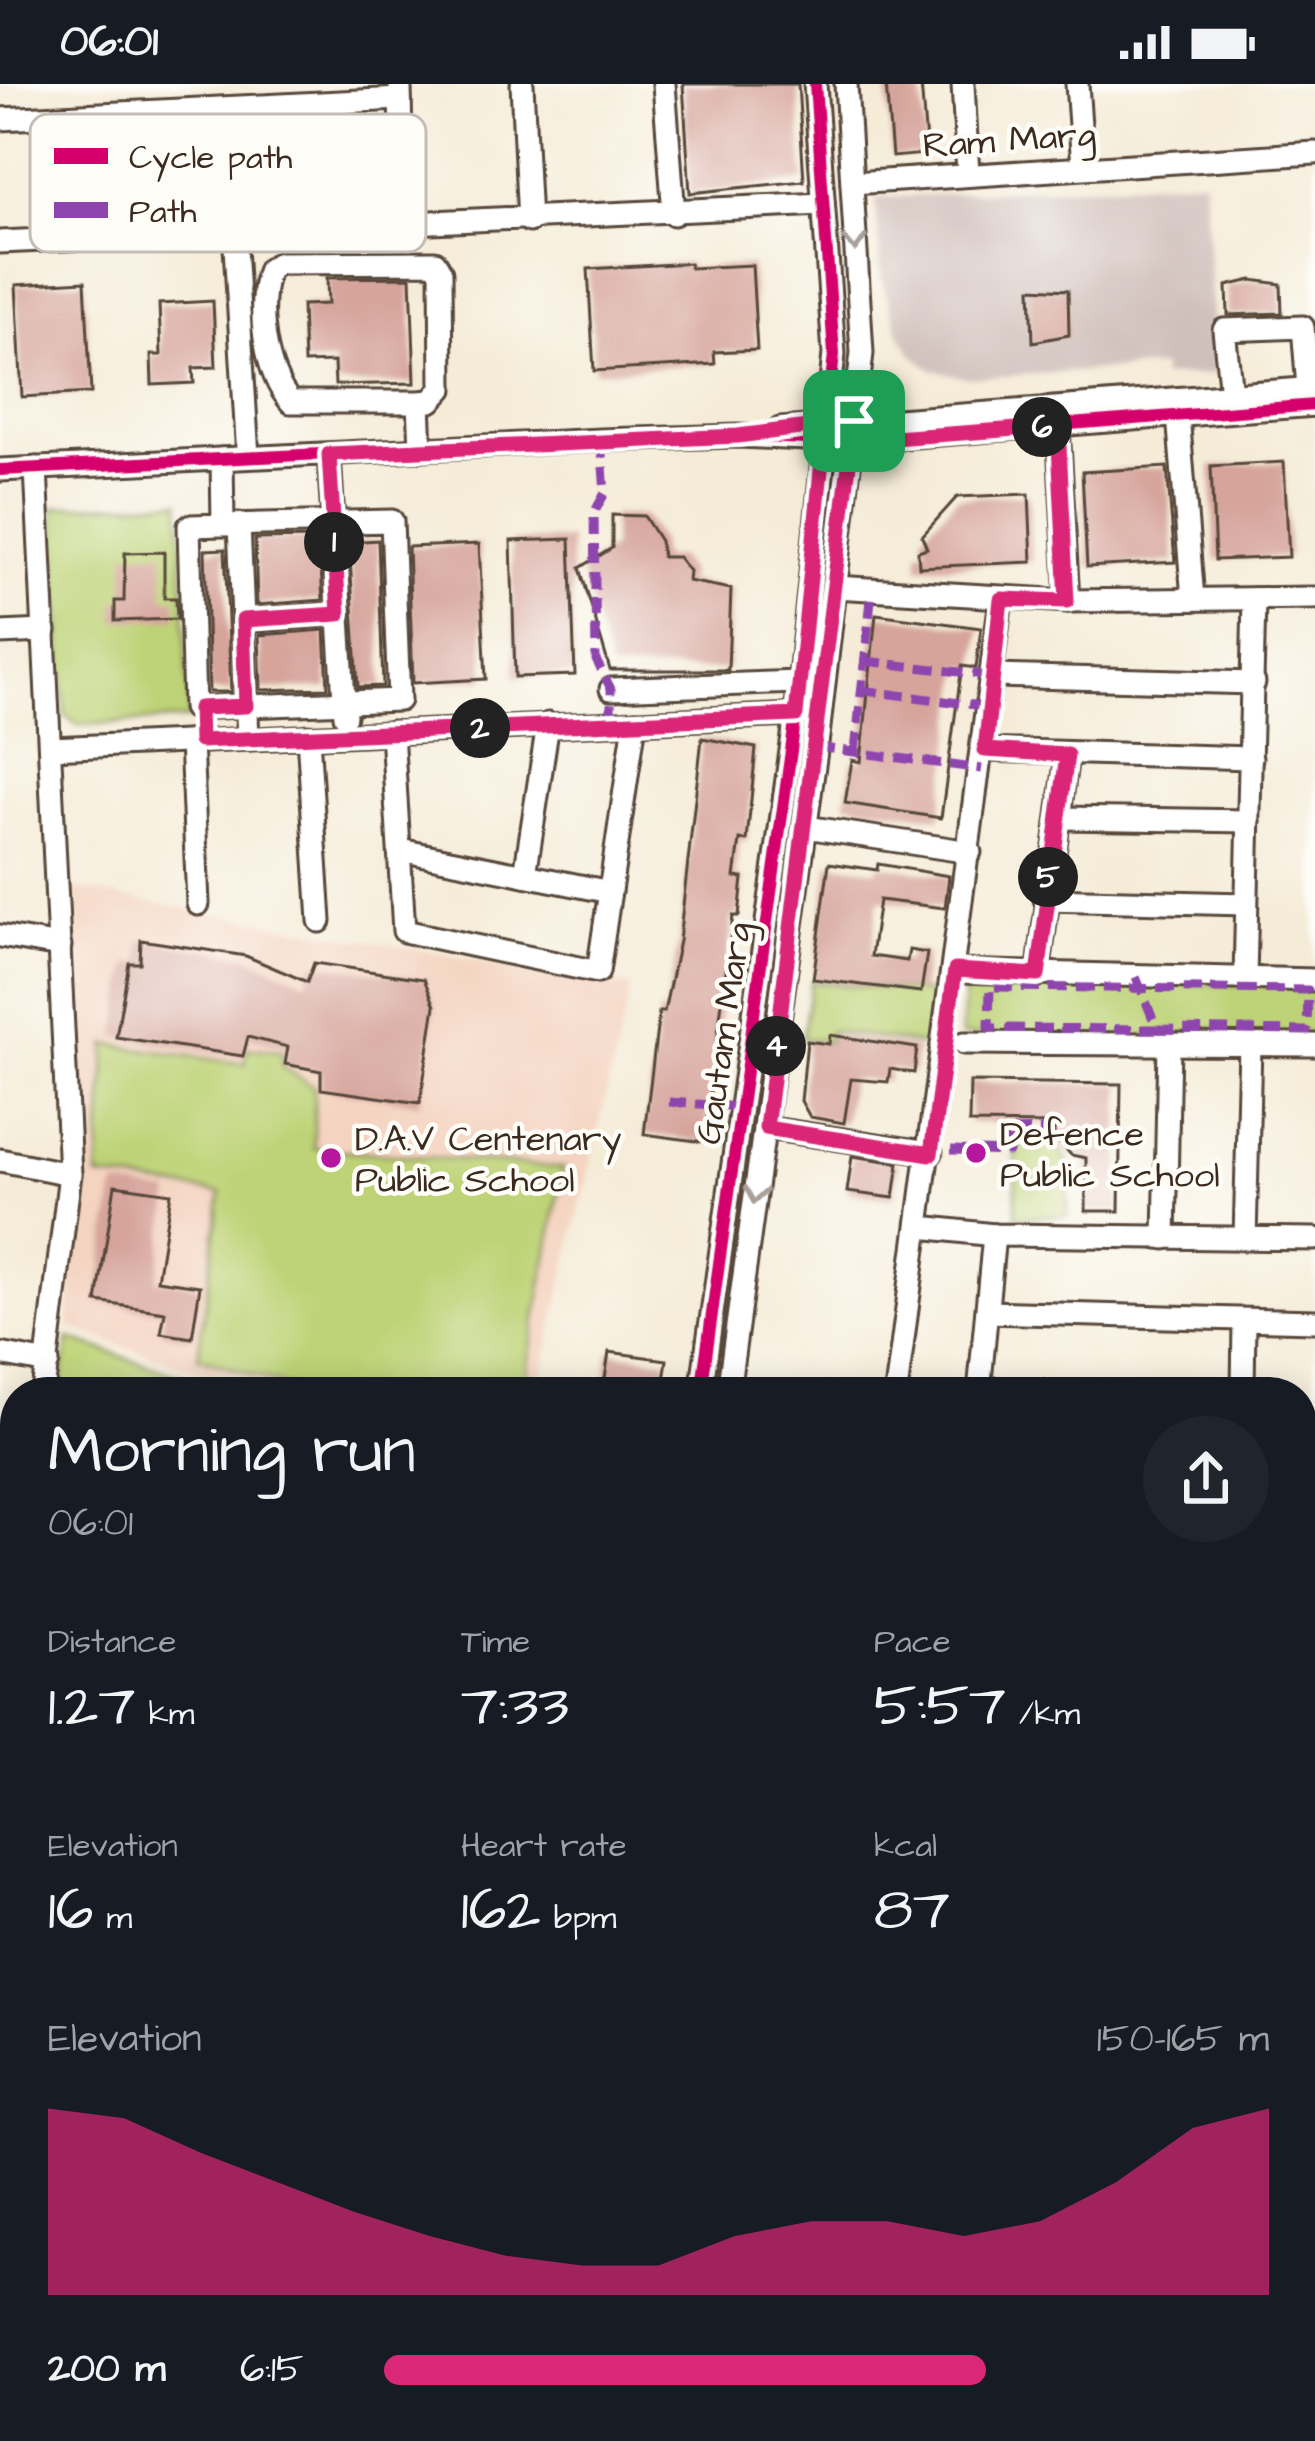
<!DOCTYPE html>
<meta charset="utf-8">
<style>
body{margin:0;font-family:"Architects Daughter",sans-serif;background:#20242c;color:#f1f3f6;height:100vh;display:flex;flex-direction:column;font-size:45px;white-space:nowrap}
*{box-sizing:border-box;margin:0}
p{font-size:39px;color:#9ea1a6}
.icon{flex:none;width:66px;height:66px;fill:none;stroke:currentColor;stroke-width:2;stroke-linecap:round;stroke-linejoin:round}
.map{position:relative;flex:1;overflow:hidden}
.panel{position:absolute;left:0px;top:1293px;width:1317px;height:1065px;display:flex;flex-direction:column;background:#171b24;border-radius:48px 48px 0 0;box-shadow:0 6px 30px #0003}
.panel>*{flex:none}
.pin{position:absolute;display:grid;place-items:center;width:102px;height:102px;color:#fff;margin:-51px;border-radius:24px;box-shadow:0 6px 18px #0006}
.km{position:absolute;width:60px;height:60px;margin:-30px;border-radius:50%;background:#222;color:#fff;font-size:33px;line-height:60px;text-align:center}
.round{display:grid;place-items:center;flex:none;width:126px;height:126px;border-radius:63px;background:#20242c}
.overview{display:flex;align-items:center;justify-content:space-between;height:204px;padding:0 48px}
h1{font-size:66px;font-weight:600;line-height:90px}
.figures{display:grid;grid-template-columns:repeat(3,1fr);gap:18px;height:204px;padding:12px 48px}
.figures div{display:grid;align-content:center}
.figures b{font-size:60px;font-weight:600}
.figures small{font-size:33px;font-weight:400}
.figures p{font-size:33px}
.chart{height:336px;padding:24px 48px}
.chart p{display:flex;justify-content:space-between}
.chart svg{width:100%;height:216px;margin-top:12px;fill:#db2777;opacity:.7}
ul{padding:0 48px;list-style:none;font-size:39px}
li{display:grid;grid-template-columns:192px 144px 1fr;align-items:center;height:90px}
li i{height:30px;border-radius:15px;background:#db2777}
.status{display:flex;justify-content:space-between;align-items:center;height:84px;padding:0 60px;background:#171b24;direction:ltr}
.status svg{height:33px;fill:currentColor}
.map>svg:first-child{display:block}
.built{fill:#f4d3c0}
.industrial{fill:#d0c0bc}
.green{fill:#bed377;stroke:#7c7e4a;stroke-width:3}
.building{fill:#d6a49b}
.lines{fill:none;stroke-linecap:round;stroke-linejoin:round}
.minor-casing{stroke:#57473a;stroke-width:27}
.path{stroke:#57473a;stroke-width:3;stroke-dasharray:3 9;stroke-linecap:butt}
.minor{stroke:#fff;stroke-width:21}
.quiet{stroke:#8e44ad;stroke-width:9;stroke-dasharray:18 9;stroke-linecap:butt}
.cycleway-casing{stroke:#fdfcf7;stroke-width:20}
.cycleway{stroke:#d6006c;stroke-width:12}
.oneway{stroke:#a79f9a}
.route-casing{stroke:#fff;stroke-width:24}
.route{stroke:#db2777;stroke-width:15}
.poi-dot{fill:#b5179e;stroke:#fdfcf7;stroke-width:4.5}
.labels{text-anchor:middle;stroke-width:9;stroke-linejoin:round;paint-order:stroke}
.street-label{font-size:36px;fill:#3b2a1e;stroke:#fdfcf7}
.poi-label{font-size:36px;fill:#3b2a1e;stroke:#fdfcf7;text-anchor:start}
.key{fill:#fdfcf7;stroke:#c3bdb6;stroke-width:3}
.key-label{font-size:33px;fill:#3b2a1e}
</style>
<div class="status"><b>06:01</b><svg viewBox="0 0 49 12"><path d="M0 12V9h3v3zM5 12V6h3v6zM10 12V3h3v9zM15 12V0h3v12zM26 1h20v11H26zM47 4h2v5h-2z"/></svg></div>
<div class="map">
<svg width="1315" height="2357" viewBox="0 0 1315 2357">
<rect width="100%" height="100%" fill="#fdfcf7"/>
<filter id="ink" filterUnits="userSpaceOnUse"><feTurbulence type="fractalNoise" baseFrequency=".00833" numOctaves="2"/><feDisplacementMap in="SourceGraphic" scale="24" xChannelSelector="R" yChannelSelector="G"/><feConvolveMatrix kernelMatrix="1 2 1 2 8 2 1 2 1" color-interpolation-filters="sRGB"/></filter>
<filter id="wash" filterUnits="userSpaceOnUse"><feTurbulence type="fractalNoise" baseFrequency=".004" numOctaves="4" result="noise"/><feDisplacementMap in="SourceGraphic" scale="48" xChannelSelector="R" yChannelSelector="G"/><feGaussianBlur stdDeviation="2.7" result="paint"/><feColorMatrix in="noise" values="0 0 0 0 0 0 0 0 0 0 0 0 0 0 0 0 0 1.4 0 .05"/><feComposite in="paint" operator="in"/></filter>
<g filter="url(#wash)">
<rect width="100%" height="100%" fill="#f5ecd8"/>
<path class="built" d="M71,804L631,903L538,1308H259L69,1244Z"/>
<path class="industrial" d="M1204,95L1216,290L1162,293L1161,283L966,294L932,285L912,270L899,248L881,193L876,114Z"/>
<g class="green">
<path d="M180,417L189,635L78,641L65,632L54,423Z"/>
<path d="M965,896L1315,902V951L961,952Z"/>
<path d="M811,898L937,909L930,962L830,947L828,958L802,954Z"/>
<path d="M107,960L245,980L248,964L282,967V983L314,1003V1064L563,1084L523,1308H302L198,1273L221,1109L98,1093Z"/>
<path d="M1015,1050H1051L1067,1077L1068,1132L1016,1133Z"/>
<path d="M69,1255L229,1308H59Z"/>
</g>
<g id="blocks">
<g class="building">
<path d="M683,0H798L804,97L690,109Z"/>
<path d="M886,0H921L927,70L892,73Z"/>
<path d="M689,179L690,184L752,181L757,266L714,268L715,280L594,287L588,185Z"/>
<path d="M411,193L415,299L335,301L334,278L304,279L302,221L328,220L327,194Z"/>
<path d="M1252,196L1281,200L1282,229L1228,231L1227,202Z"/>
<path d="M85,197L91,309L22,313L16,201Z"/>
<path d="M1031,204L1068,206L1069,251L1033,258Z"/>
<path d="M213,217L216,283L193,284L194,299L152,301L151,271H161L159,220Z"/>
<path d="M1284,378L1289,473L1215,476L1211,382Z"/>
<path d="M1167,383L1175,478L1087,483L1082,388Z"/>
<path d="M1029,410L1032,478L919,483L918,467L927,464L922,452L957,413Z"/>
<path d="M612,431L644,432L660,457L662,473H678L689,487L688,497L731,505L728,586H610L580,484L612,464Z"/>
<path d="M319,454L323,516L257,521L255,455Z"/>
<path d="M570,455L575,591L515,593L511,457Z"/>
<path d="M378,456L383,602L358,603L349,458Z"/>
<path d="M479,460L486,595L413,599L408,463Z"/>
<path d="M225,465L231,608H209L205,466Z"/>
<path d="M164,468V514H176L177,535L115,537V517H124L125,469Z"/>
<path d="M876,530L981,544L976,584L962,582L941,734L845,719L852,676L861,678Z"/>
<path d="M325,546L328,604L261,606L259,551Z"/>
<path d="M702,654L756,664L747,757L740,756L735,793L743,794L739,832H733L704,1058L644,1050L659,928H664L679,857Z"/>
<path d="M829,779L877,786L878,780L949,792L945,824L879,816L871,872L907,877L909,866L927,869L921,908L813,895Z"/>
<path d="M141,856L246,872L307,898L314,879L424,895L435,922L420,1019L321,1005V987L285,980L288,963L248,953L243,972L116,953L129,879H140Z"/>
<path d="M830,951L917,964L914,989L890,985L888,998L851,995L844,1039L810,1033L801,1017L807,957L829,960Z"/>
<path d="M970,998L1121,1000L1119,1127H1086V1074L1071,1071L1054,1052V1040L969,1039Z"/>
<path d="M852,1072L899,1079L894,1114L847,1108Z"/>
<path d="M115,1101L171,1109L157,1196L200,1202L192,1254L161,1249L165,1228L97,1218Z"/>
<path d="M609,1268L667,1276L663,1303L643,1301L642,1308H603Z"/>
</g>
</g>
</g>
<g filter="url(#ink)">
<use href="#blocks" fill-opacity="0" stroke="#57473a" stroke-width="3"/>
<g class="lines">
<defs>
<g id="minor">
<path d="M400,0L402,141"/>
<path d="M522,0L529,137"/>
<path d="M664,0L674,130"/>
<path d="M963,0L968,91"/>
<path d="M1077,0L1083,82"/>
<path d="M0,35L400,15"/>
<path d="M852,99L1315,69"/>
<path d="M234,147L248,373"/>
<path d="M0,158L823,120"/>
<path d="M1231,310L1224,246L1303,243L1308,304"/>
<path d="M419,318L431,317L442,305L441,188L435,178L279,179L269,185C255,221 265,290 291,318H419L421,365"/>
<path d="M1178,331L1193,515"/>
<path d="M1058,342L1068,517"/>
<path d="M780,345L1315,304"/>
<path d="M329,370L345,632"/>
<path d="M222,375L223,441L392,437L399,616L194,624L189,442L223,441"/>
<path d="M36,384L70,1090L43,1308"/>
<path d="M0,386L601,356L738,352L852,357L1315,321"/>
<path d="M239,440L248,655"/>
<path d="M835,503L1068,517L1315,514"/>
<path d="M243,537L339,530"/>
<path d="M0,549L45,547"/>
<path d="M994,592L1254,599"/>
<path d="M611,605L799,598"/>
<path d="M392,648L404,847L598,888L635,638"/>
<path d="M308,652L320,837"/>
<path d="M191,657L198,820"/>
<path d="M51,664L796,631"/>
<path d="M985,666L1251,674"/>
<path d="M1061,734L1249,737"/>
<path d="M806,743L970,768"/>
<path d="M400,766L610,808"/>
<path d="M525,791L548,640"/>
<path d="M1045,815L1246,820"/>
<path d="M0,852L60,862"/>
<path d="M955,887L1315,896"/>
<path d="M1038,891L1067,671"/>
<path d="M1245,895L1254,515"/>
<path d="M964,959L1315,961"/>
<path d="M766,1044L931,1069"/>
<path d="M0,1076L70,1090"/>
<path d="M921,1143L994,1151L1315,1155"/>
<path d="M1165,1154L1169,960"/>
<path d="M1245,1155L1250,961"/>
<path d="M987,1228L1315,1237"/>
<path d="M0,1270L48,1279"/>
<path d="M980,1304L1044,1308"/>
<path d="M701,1308L796,631L834,270L815,0"/>
<path d="M728,1308L818,652L862,269L846,0"/>
<path d="M896,1308L1001,515"/>
<path d="M979,1308L994,1151"/>
<path d="M1243,1308L1244,1236"/>
<path d="M0,1543L15,1462"/>
<path d="M0,1587L15,1590"/>
<path d="M1302,1635H1315"/>
<path d="M0,1798L15,1801"/>
<path d="M1302,2054L1315,2052"/>
<path d="M0,2117L15,2119"/>
<path d="M0,2336L15,2338"/>
<path d="M55,2343L157,2357"/>
<path d="M1235,2343L1237,2357"/>
<path d="M186,2357L188,2343"/>
<path d="M365,2357L367,2343"/>
<path d="M560,2357L562,2343"/>
<path d="M593,2357L594,2343"/>
</g>
</defs>
<use href="#minor" class="minor-casing"/>
<g class="path">
<path d="M711,985L717,986"/>
<path d="M709,999L716,1000"/>
<path d="M706,1038L716,1040"/>
</g>
<use href="#minor" class="minor"/>
<g class="quiet">
<path d="M601,356L605,409L594,429L596,576L611,605V638"/>
<path d="M865,577L994,592"/>
<path d="M861,606L990,623"/>
<path d="M816,663L982,685"/>
<path d="M855,667L872,506"/>
<path d="M1136,893L1157,945L989,944L990,903L1308,906L1307,947L1157,945"/>
<path d="M716,1000L717,986"/>
<path d="M669,1018L741,1023"/>
<path d="M951,1066L1009,1068L1010,1047L1054,1046"/>
</g>
<defs>
<g id="cycleway">
<path d="M0,386L601,356L738,352L852,357L1315,321"/>
<path d="M701,1308L796,631L834,270L815,0"/>
</g>
</defs>
<use href="#cycleway" class="cycleway-casing"/>
<use href="#cycleway" class="cycleway"/>
</g>
<defs><path id="oneway-chevron" d="M-2-3.5L2.5 0L-2 3.5" fill="none" stroke-width="1.6" stroke-linecap="round" stroke-linejoin="round" transform="scale(3)"/></defs>
<g class="oneway">
<use href="#oneway-chevron" transform="translate(855 159) rotate(87)"/>
<use href="#oneway-chevron" transform="translate(755 1111) rotate(99)"/>
</g>
</g>
<g class="lines" filter="url(#ink)">
<defs>
<path id="route" d="M854,337L738,352L329,370L339,530L243,536L246,622L199,624L200,657L796,631L824,357H852L766,1044L931,1070L955,886L1038,891L1067,671L985,666L1001,515L1067,517L1058,342L852,357L854,337"/>
</defs>
<use href="#route" class="route-casing"/>
<use href="#route" class="route"/>
</g>
<g class="poi-dot">
<circle cx="976" cy="1069" r="12"/>
<circle cx="331" cy="1074" r="12"/>
</g>
<g class="labels">
<g class="street-label">
<text transform="translate(1009 54) rotate(-4)" y="13">Ram Marg</text>
<text transform="translate(722 949) rotate(-82)" y="13">Gautam Marg</text>
</g>
<g class="poi-label">
<text x="1000" y="1061">Defence<tspan x="1000" dy="41">Public School</tspan></text>
<text x="355" y="1066">D.A.V Centenary<tspan x="355" dy="41">Public School</tspan></text>
</g>
</g>
<rect x="30" y="30" width="396" height="138" rx="18" class="key"/>
<rect x="54" y="64" width="54" height="16" fill="#d6006c"/>
<rect x="54" y="118" width="54" height="16" fill="#8e44ad"/>
<g class="key-label">
<text x="129" y="84">Cycle path</text>
<text x="129" y="138">Path</text>
</g>
</svg>
<div class="pin" style="left:854px;top:337px;background:#1e9e55"><svg class="icon" aria-label="arrive" viewBox="0 0 24 24"><path d="M6 21V4h12l-3 4 3 4H6"/></svg></div>
<b class="km" style="left:334px;top:458px">1</b>
<b class="km" style="left:480px;top:644px">2</b>
<b class="km" style="left:776px;top:962px">4</b>
<b class="km" style="left:1048px;top:793px">5</b>
<b class="km" style="left:1042px;top:343px">6</b>
<section class="panel">
<div class="overview"><div><h1>Morning run</h1><p>06:01</p></div><a class="round"><svg class="icon" aria-label="share" viewBox="0 0 24 24"><path d="M12 15V3M7 8l5-5 5 5M5 13v7h14v-7"/></svg></a></div>
<div class="figures">
<div><p>Distance</p><b>1.27<small> km</small></b></div>
<div><p>Time</p><b>7:33</b></div>
<div><p>Pace</p><b>5:57<small> /km</small></b></div>
</div>
<div class="figures">
<div><p>Elevation</p><b>16<small> m</small></b></div>
<div><p>Heart rate</p><b>162<small> bpm</small></b></div>
<div><p>kcal</p><b>87</b></div>
</div>
<div class="chart"><p><span>Elevation</span>150–165 m</p>
<svg viewBox="0 0 160 44" preserveAspectRatio="none"><path d="M0 44V6L10 8L20 15L30 21L40 27L50 32L60 36L70 38L80 38L90 32L100 29L110 29L120 32L130 29L140 21L150 10L160 6V44z"/></svg>
</div>
<ul>
<li><b>200 m</b>6:15<i style="width:68%"></i></li>
</ul>
</section>
</div>
